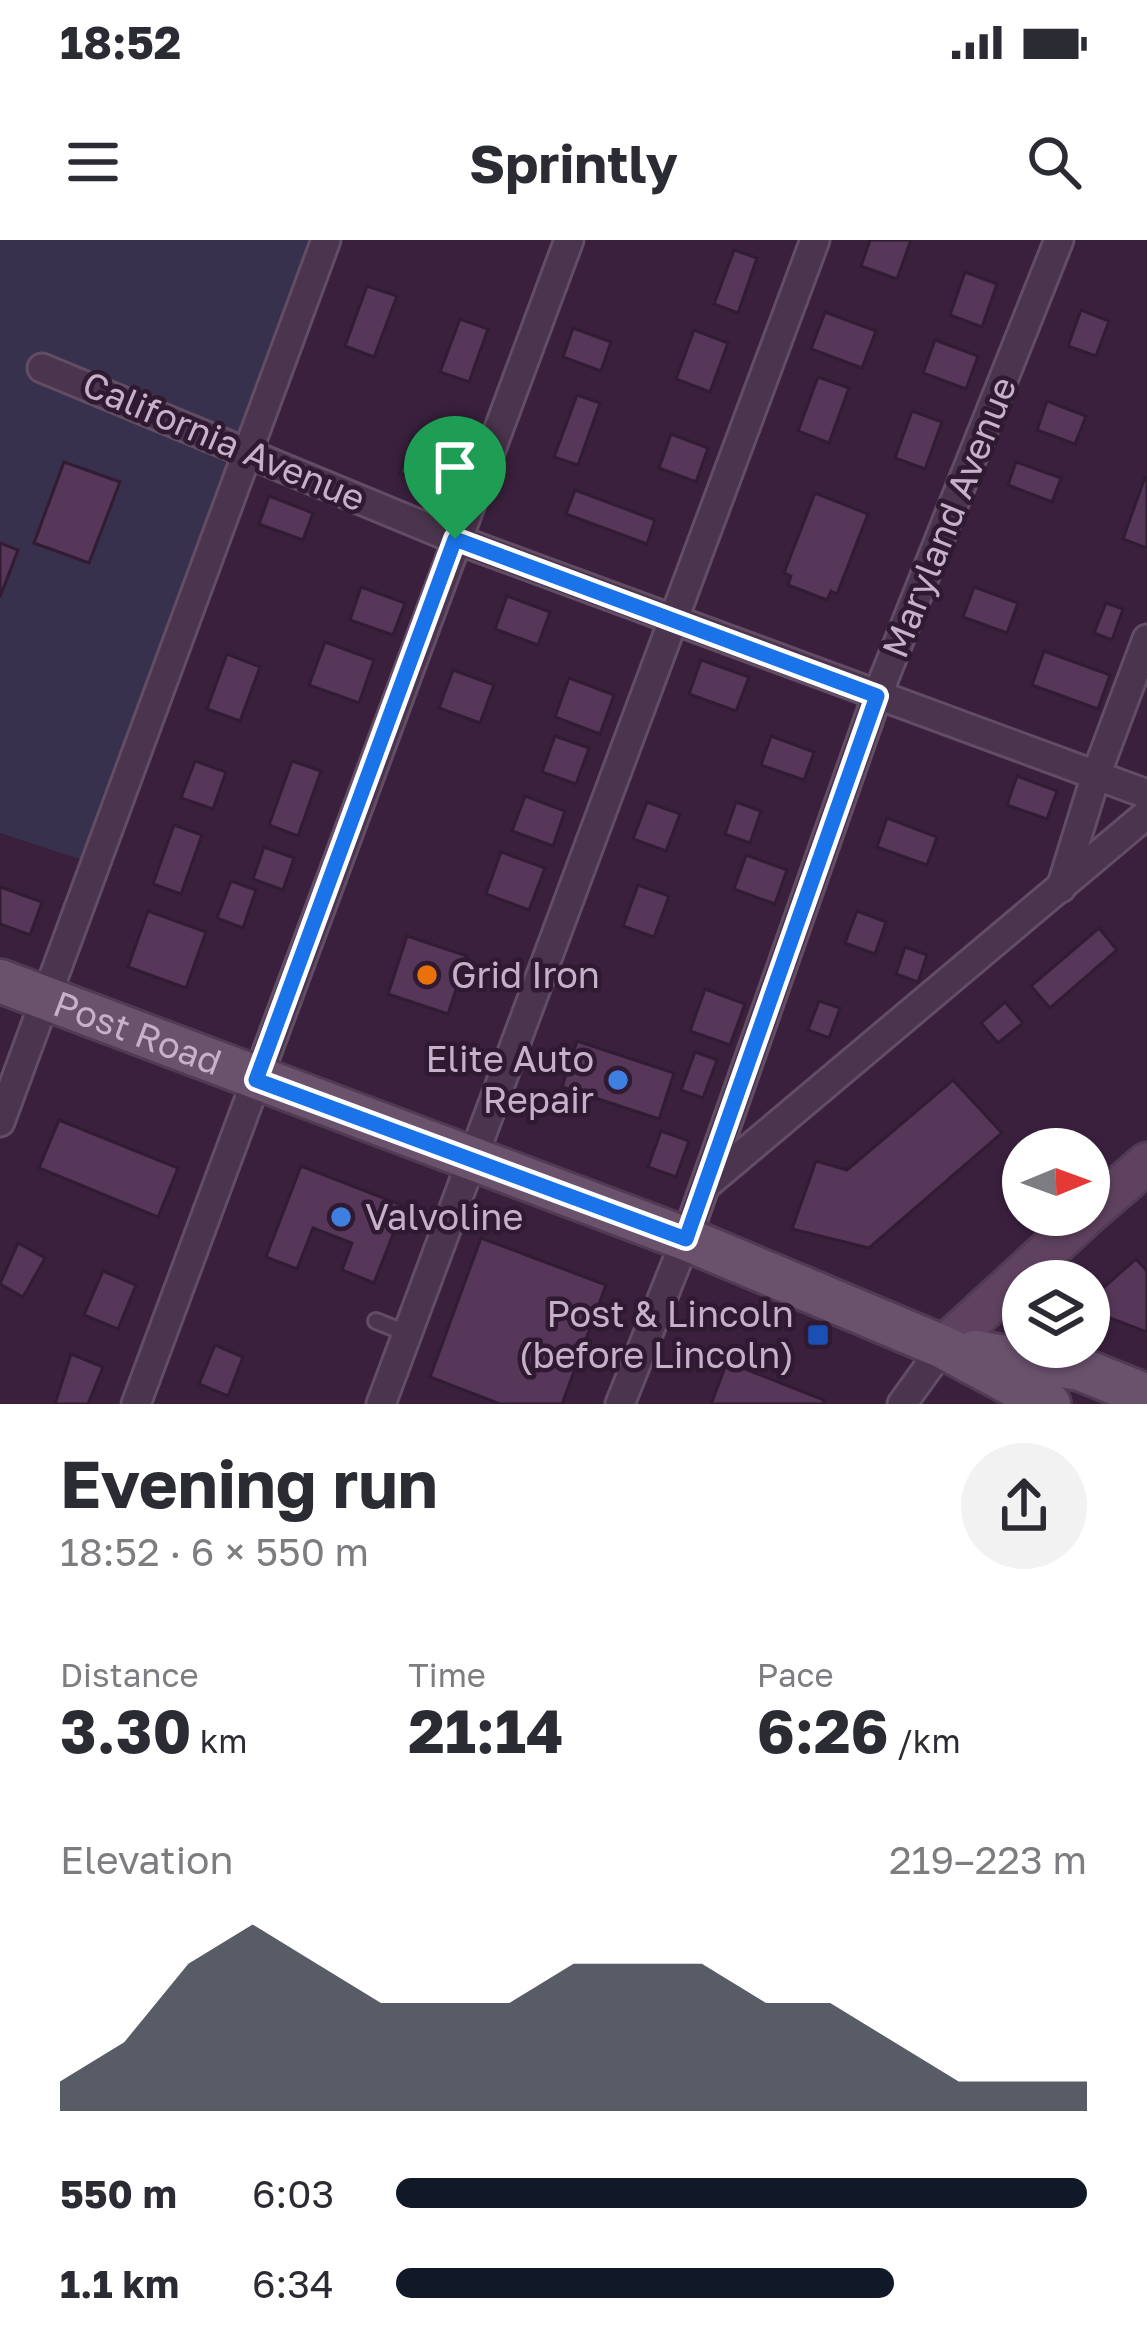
<!DOCTYPE html>
<meta charset="utf-8">
<style>
body{margin:0;font-family:"Golos Text",sans-serif;background:#f2f2f3;color:#2b2b33;height:100vh;display:flex;flex-direction:column;font-size:45px;white-space:nowrap}
*{box-sizing:border-box;margin:0}
p{font-size:39px;color:#7c7c81}
.icon{flex:none;width:66px;height:66px;fill:none;stroke:currentColor;stroke-width:2;stroke-linecap:round;stroke-linejoin:round}
.map{position:relative;height:1164px;overflow:hidden}
.side{display:flex;flex-direction:column;background:#fff;flex:1}
.side>*{flex:none}
.needle{width:78px;rotate:89deg}
.controls{position:absolute;left:1002px;top:888px;display:grid;gap:24px}
.controls a{display:grid;place-items:center;width:108px;height:108px;border-radius:50%;background:#fff;box-shadow:0 3px 9px #0004;font-size:60px}
.pin{position:absolute;display:grid;place-items:center;width:102px;height:102px;color:#fff;margin:-123px -51px;border-radius:50% 50% 50% 0;rotate:-45deg;box-shadow:0 0 12px #0007}
.pin .icon{rotate:45deg}
.round{display:grid;place-items:center;flex:none;width:126px;height:126px;border-radius:63px;background:#f2f2f3}
.head{display:flex;align-items:center;justify-content:space-between;height:204px;padding:0 60px}
h1{font-size:66px;font-weight:700;line-height:90px}
.figures{display:grid;grid-template-columns:repeat(3,1fr);gap:18px;height:204px;padding:12px 60px}
.figures div{display:grid;align-content:center}
.figures b{font-size:60px;font-weight:700}
.figures small{font-size:33px;font-weight:400}
.figures p{font-size:33px}
.chart{height:336px;padding:24px 60px}
.chart p{display:flex;justify-content:space-between}
.chart svg{width:100%;height:216px;margin-top:12px;fill:#111827;opacity:.7}
ul{padding:0 60px;list-style:none;font-size:39px}
li{display:grid;grid-template-columns:192px 144px 1fr;align-items:center;height:90px}
li i{height:30px;border-radius:15px;background:#111827}
.status{display:flex;justify-content:space-between;align-items:center;height:84px;padding:0 60px;background:#fff;direction:ltr}
.status svg{height:33px;fill:currentColor}
header{display:flex;justify-content:space-between;align-items:center;height:156px;padding:0 60px;background:#fff;font-size:54px;font-weight:700}
.map>svg:first-child{display:block}
.green{fill:#37314d}
.building{fill:#563759;stroke:#311c34;stroke-width:3}
.lines{fill:none;stroke-linecap:round;stroke-linejoin:round}
.lane-casing{stroke:#624d65;stroke-width:20}
.street-casing{stroke:#624d65;stroke-width:33}
.secondary-casing{stroke:#513b53;stroke-width:45}
.primary-casing{stroke:#513b53;stroke-width:48}
.lane{stroke:#4b344d;stroke-width:14}
.street{stroke:#4b344d;stroke-width:27}
.secondary{stroke:#5f4260;stroke-width:39}
.primary{stroke:#6a526d;stroke-width:42}
.route-casing{stroke:#fff;stroke-width:24}
.route{stroke:#1a73e8;stroke-width:15}
.food-dot{fill:#e8710a;stroke:#2f1a32;stroke-width:4.5}
.shop-dot{fill:#3f7fe0;stroke:#2f1a32;stroke-width:4.5}
.transit-dot{fill:#1a4fb4;stroke:#2f1a32;stroke-width:4.5}
.labels{text-anchor:middle;stroke-width:9;stroke-linejoin:round;paint-order:stroke}
.street-label{font-size:36px;fill:#c7b0c9;stroke:#2f1a32}
.poi-label{font-size:36px;fill:#c7b0c9;stroke:#2f1a32;text-anchor:start}
</style>
<div class="status"><b>18:52</b><svg viewBox="0 0 49 12"><path d="M0 12V9h3v3zM5 12V6h3v6zM10 12V3h3v9zM15 12V0h3v12zM26 1h20v11H26zM47 4h2v5h-2z"/></svg></div>
<header><svg class="icon" aria-label="menu" viewBox="0 0 24 24"><path d="M4 6h16M4 12h16M4 18h16"/></svg>Sprintly<svg class="icon" aria-label="search" viewBox="0 0 24 24"><circle cx="10" cy="10" r="6"/><path d="M15 15l6 6"/></svg></header>
<div class="map">
<svg width="1147" height="1164" viewBox="0 0 1147 1164">
<rect width="100%" height="100%" fill="#3a203d"/>
<path class="green" d="M0,0H320L104,627L0,593Z"/>
<g class="building">
<path d="M870,0H911L897,39L861,26Z"/>
<path d="M734,10L757,18L738,73L714,64Z"/>
<path d="M965,32L997,44L982,87L950,75Z"/>
<path d="M367,46L397,56L374,117L345,106Z"/>
<path d="M1081,70L1109,81L1096,116L1068,106Z"/>
<path d="M825,72L876,91L862,128L811,109Z"/>
<path d="M460,79L488,89L469,142L440,132Z"/>
<path d="M573,88L611,102L601,131L563,117Z"/>
<path d="M694,90L728,103L710,152L676,139Z"/>
<path d="M935,100L978,116L966,149L923,133Z"/>
<path d="M818,137L849,148L829,203L798,191Z"/>
<path d="M577,155L600,163L578,225L554,217Z"/>
<path d="M1047,161L1086,176L1075,204L1037,190Z"/>
<path d="M912,171L942,182L925,229L895,218Z"/>
<path d="M671,194L708,208L696,242L659,228Z"/>
<path d="M413,196L463,214L450,251L400,233Z"/>
<path d="M64,222L120,242L89,323L34,303Z"/>
<path d="M1016,222L1061,238L1052,262L1008,245Z"/>
<path d="M1145,237L1147,238V308L1123,299Z"/>
<path d="M575,250L655,280L647,304L566,274Z"/>
<path d="M815,253L868,274L837,354L831,351L827,360L788,345L791,336L784,333Z"/>
<path d="M269,256L313,273L303,300L259,284Z"/>
<path d="M0,303L18,310L0,357Z"/>
<path d="M361,347L405,363L393,395L350,380Z"/>
<path d="M974,347L1018,363L1007,393L963,377Z"/>
<path d="M507,356L550,372L538,405L495,389Z"/>
<path d="M1106,363L1123,369L1112,400L1094,393Z"/>
<path d="M325,402L374,420L359,463L309,445Z"/>
<path d="M1044,411L1110,435L1098,469L1032,445Z"/>
<path d="M227,414L260,427L240,481L207,469Z"/>
<path d="M701,420L749,437L736,471L689,454Z"/>
<path d="M453,430L494,445L480,483L439,468Z"/>
<path d="M569,438L614,455L600,494L555,477Z"/>
<path d="M555,496L589,508L576,544L542,532Z"/>
<path d="M771,496L814,512L804,540L761,525Z"/>
<path d="M195,521L226,532L213,569L181,558Z"/>
<path d="M292,521L321,531L298,596L269,585Z"/>
<path d="M1017,536L1057,551L1047,579L1007,565Z"/>
<path d="M525,556L565,571L553,606L512,591Z"/>
<path d="M647,562L680,574L666,611L633,599Z"/>
<path d="M736,562L761,571L750,603L725,594Z"/>
<path d="M887,578L937,597L927,625L877,607Z"/>
<path d="M174,585L202,595L181,654L153,644Z"/>
<path d="M264,607L294,618L283,650L253,639Z"/>
<path d="M501,612L545,628L529,670L486,654Z"/>
<path d="M746,615L787,630L775,664L734,649Z"/>
<path d="M231,641L256,650L243,688L217,678Z"/>
<path d="M638,645L669,656L654,697L623,686Z"/>
<path d="M0,647L42,662L30,695L0,684Z"/>
<path d="M148,671L206,692L186,748L128,727Z"/>
<path d="M857,671L886,682L875,714L845,703Z"/>
<path d="M1099,688L1117,710L1050,768L1031,746Z"/>
<path d="M407,696L467,716L448,774L388,754Z"/>
<path d="M905,707L927,715L918,742L896,734Z"/>
<path d="M705,749L745,764L730,805L690,791Z"/>
<path d="M819,761L840,768L829,798L808,790Z"/>
<path d="M1005,762L1023,783L998,803L981,783Z"/>
<path d="M577,801L674,833L659,879L562,847Z"/>
<path d="M695,812L717,820L703,858L681,850Z"/>
<path d="M953,840L1002,893L869,1008L792,989L816,921L847,930Z"/>
<path d="M59,880L178,928L158,977L39,928Z"/>
<path d="M661,891L689,901L676,937L648,927Z"/>
<path d="M301,926L404,966L374,1043L342,1030L352,1003L313,988L297,1029L266,1017Z"/>
<path d="M481,998L606,1045L562,1164H500L430,1137Z"/>
<path d="M18,1003L45,1018L23,1057L0,1044Z"/>
<path d="M1136,1019L1147,1031V1092L1089,1070V1060Z"/>
<path d="M103,1031L136,1045L118,1089L84,1075Z"/>
<path d="M215,1105L243,1117L228,1156L199,1144Z"/>
<path d="M71,1114L103,1127L88,1164H55Z"/>
<path d="M727,1122L824,1160L823,1164H711Z"/>
</g>
<g class="lines">
<defs>
<path id="lane" d="M376,1081L406,1093"/>
<g id="street">
<path d="M42,128L455,299L1147,554"/>
<path d="M1061,648L1096,535L1147,399"/>
<path d="M0,882L326,0"/>
<path d="M706,945L1147,574"/>
<path d="M136,1164L569,0"/>
<path d="M381,1164L815,0"/>
<path d="M620,1164L686,999L877,456L1059,0"/>
<path d="M902,1164L943,1107"/>
</g>
<g id="secondary">
<path d="M1089,973L1147,923"/>
<path d="M943,1107L1087,975"/>
</g>
<g id="primary">
<path id="s1" d="M0,741L686,999L943,1107L1049,1164"/>
<path d="M975,1112L1080,1129L1147,1156"/>
</g>
</defs>
<use href="#lane" class="lane-casing"/>
<use href="#street" class="street-casing"/>
<use href="#secondary" class="secondary-casing"/>
<use href="#primary" class="primary-casing"/>
<use href="#lane" class="lane"/>
<use href="#street" class="street"/>
<use href="#secondary" class="secondary"/>
<use href="#primary" class="primary"/>
</g>
<g class="lines">
<defs>
<path id="route" d="M455,299L877,456L686,999L256,840Z"/>
</defs>
<use href="#route" class="route-casing"/>
<use href="#route" class="route"/>
</g>
<circle class="food-dot" cx="427" cy="735" r="12"/>
<g class="shop-dot">
<circle cx="618" cy="840" r="12"/>
<circle cx="341" cy="977" r="12"/>
</g>
<rect class="transit-dot" x="806" y="1083" width="24" height="24" rx="6"/>
<g class="labels">
<g class="street-label">
<text transform="translate(224 201) rotate(23)" y="13">California Avenue</text>
<text transform="translate(949 277) rotate(-68)" y="13">Maryland Avenue</text>
<text dy="13" stroke="none"><textPath href="#s1" startOffset="147">Post Road</textPath></text>
</g>
<g class="poi-label">
<text x="451" y="748">Grid Iron</text>
<text x="594" y="832" text-anchor="end">Elite Auto<tspan x="594" dy="41">Repair</tspan></text>
<text x="365" y="990">Valvoline</text>
<text x="794" y="1087" text-anchor="end">Post &amp; Lincoln<tspan x="794" dy="41">(before Lincoln)</tspan></text>
</g>
</g>
</svg>
<div class="controls">
<a><svg class="needle" viewBox="-14 -14 28 28"><path d="M0-13l5 13h-10z" fill="#e53935"/><path d="M0 13l5-13h-10z" fill="#7c7c81"/></svg></a>
<a><svg class="icon" aria-label="layers" viewBox="0 0 24 24"><path d="M12 4l9 5-9 5-9-5zM3 14l9 5 9-5"/></svg></a>
</div>
<div class="pin" style="left:455px;top:299px;background:#1e9e55"><svg class="icon" aria-label="arrive" viewBox="0 0 24 24"><path d="M6 21V4h12l-3 4 3 4H6"/></svg></div>
</div>
<section class="side">
<div class="head"><div><h1>Evening run</h1><p>18:52 · 6 × 550 m</p></div><a class="round"><svg class="icon" aria-label="share" viewBox="0 0 24 24"><path d="M12 15V3M7 8l5-5 5 5M5 13v7h14v-7"/></svg></a></div>
<div class="figures">
<div><p>Distance</p><b>3.30<small> km</small></b></div>
<div><p>Time</p><b>21:14</b></div>
<div><p>Pace</p><b>6:26<small> /km</small></b></div>
</div>
<div class="chart"><p><span>Elevation</span>219–223 m</p>
<svg viewBox="0 0 160 44" preserveAspectRatio="none"><path d="M0 44V38L10 30L20 14L30 6L40 14L50 22L60 22L70 22L80 14L90 14L100 14L110 22L120 22L130 30L140 38L150 38L160 38V44z"/></svg>
</div>
<ul>
<li><b>550 m</b>6:03<i style="width:100%"></i></li>
<li><b>1.1 km</b>6:34<i style="width:72%"></i></li>
</ul>
</section>
